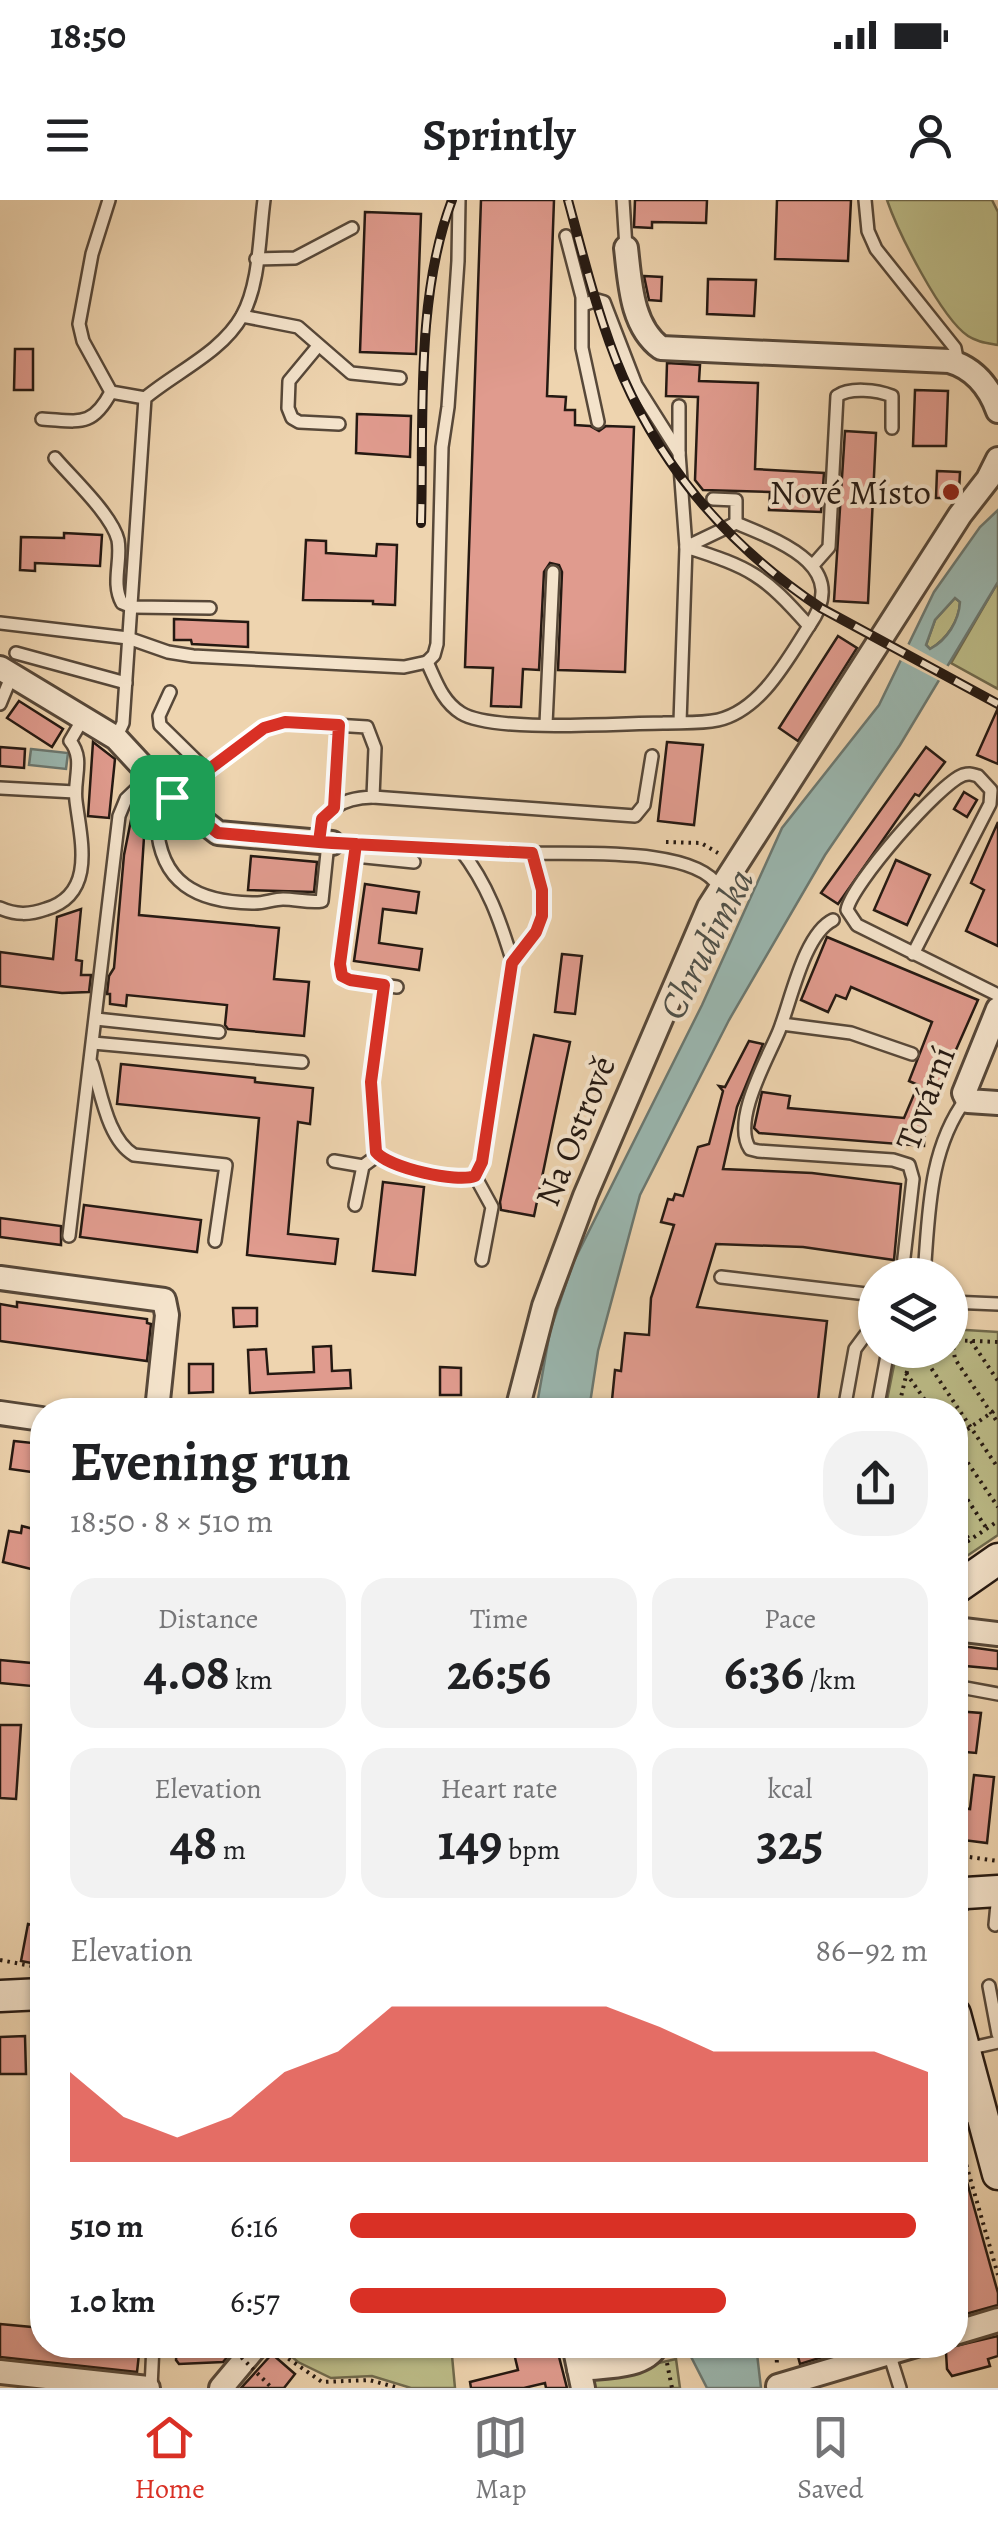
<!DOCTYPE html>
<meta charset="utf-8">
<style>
body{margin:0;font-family:Alegreya,serif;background:#f2f2f2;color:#202124;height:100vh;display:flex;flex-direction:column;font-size:38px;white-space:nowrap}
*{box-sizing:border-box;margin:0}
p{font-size:32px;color:#757577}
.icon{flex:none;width:55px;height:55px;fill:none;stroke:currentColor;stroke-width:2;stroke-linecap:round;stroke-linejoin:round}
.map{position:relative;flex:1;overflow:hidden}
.details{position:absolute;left:30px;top:1198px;width:938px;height:960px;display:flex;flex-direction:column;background:#fff;border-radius:40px;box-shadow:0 2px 8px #0004}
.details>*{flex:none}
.controls{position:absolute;left:858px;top:1058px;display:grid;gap:20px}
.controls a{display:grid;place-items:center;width:110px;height:110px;border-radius:50%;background:#fff;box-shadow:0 2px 8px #0004;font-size:50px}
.pin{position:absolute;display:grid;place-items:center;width:85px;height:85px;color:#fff;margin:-42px;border-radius:20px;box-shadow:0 5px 15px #0006}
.round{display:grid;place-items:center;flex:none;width:105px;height:105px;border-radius:40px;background:#f2f2f2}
.summary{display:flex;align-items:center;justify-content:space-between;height:170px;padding:0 40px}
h1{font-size:55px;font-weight:700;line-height:75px}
.stats{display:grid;grid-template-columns:repeat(3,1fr);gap:15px;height:170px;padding:10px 40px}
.stats div{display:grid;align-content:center;border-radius:25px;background:#f2f2f2;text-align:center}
.stats b{font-size:50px;font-weight:700}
.stats small{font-size:28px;font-weight:400}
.stats p{font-size:28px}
.chart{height:280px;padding:20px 40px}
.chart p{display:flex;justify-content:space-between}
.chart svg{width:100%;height:180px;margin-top:10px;fill:#d93025;opacity:.7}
ul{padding:0 40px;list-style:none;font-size:32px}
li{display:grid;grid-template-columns:160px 120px 1fr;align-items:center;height:75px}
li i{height:25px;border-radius:12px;background:#d93025}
.status{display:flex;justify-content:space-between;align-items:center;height:70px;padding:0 50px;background:#fff;direction:ltr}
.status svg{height:28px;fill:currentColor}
header{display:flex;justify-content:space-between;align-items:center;height:130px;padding:0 40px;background:#fff;font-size:45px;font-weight:700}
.tabs{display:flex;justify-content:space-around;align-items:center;height:140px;border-top:2px solid #e0e0e0;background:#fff;font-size:28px;color:#757577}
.tabs a{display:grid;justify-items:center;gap:5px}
.tabs .selected{color:#d93025}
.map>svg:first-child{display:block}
.green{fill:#bcbc88;stroke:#706a4d;stroke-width:2.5}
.water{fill:#9ab7b0;stroke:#6b7871;stroke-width:2.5;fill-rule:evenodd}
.pier{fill:#eed4af}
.building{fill:#e09b8e;stroke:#251912;stroke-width:2.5}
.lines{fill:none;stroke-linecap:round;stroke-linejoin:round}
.lane-casing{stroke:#574839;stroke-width:16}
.street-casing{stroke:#574839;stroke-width:28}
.secondary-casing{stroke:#251912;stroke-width:35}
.path{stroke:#251912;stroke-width:4;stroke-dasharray:2.5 5;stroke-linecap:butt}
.lane{stroke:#f4e3cb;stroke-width:11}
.street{stroke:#f4e3cb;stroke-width:22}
.secondary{stroke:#f4e3cb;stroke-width:30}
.rail-casing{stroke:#251912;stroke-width:10}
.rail{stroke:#f4e3cb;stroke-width:6;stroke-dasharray:19;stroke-linecap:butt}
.path-bridge{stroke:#251912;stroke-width:4;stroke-dasharray:2.5 5;stroke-linecap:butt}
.route-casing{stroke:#fff;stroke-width:20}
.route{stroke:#d93025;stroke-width:12}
.poi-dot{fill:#8f2418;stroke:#f4e3cb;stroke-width:4}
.labels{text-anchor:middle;stroke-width:8;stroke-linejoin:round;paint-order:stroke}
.poi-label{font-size:35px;fill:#251912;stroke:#f4e3cb;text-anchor:end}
.street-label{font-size:35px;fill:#251912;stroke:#f4e3cb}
.water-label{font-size:38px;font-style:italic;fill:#4e5049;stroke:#f4e3cb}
</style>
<div class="status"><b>18:50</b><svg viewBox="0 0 49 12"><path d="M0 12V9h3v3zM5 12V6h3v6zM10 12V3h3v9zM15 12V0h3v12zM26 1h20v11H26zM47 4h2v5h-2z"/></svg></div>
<header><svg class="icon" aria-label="menu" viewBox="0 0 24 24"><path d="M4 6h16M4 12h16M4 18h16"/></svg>Sprintly<svg class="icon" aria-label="person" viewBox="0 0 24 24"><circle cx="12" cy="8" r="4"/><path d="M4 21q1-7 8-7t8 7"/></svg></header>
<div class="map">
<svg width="998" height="2188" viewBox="0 0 998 2188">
<rect width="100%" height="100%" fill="#eed4af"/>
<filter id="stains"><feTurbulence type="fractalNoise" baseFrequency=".002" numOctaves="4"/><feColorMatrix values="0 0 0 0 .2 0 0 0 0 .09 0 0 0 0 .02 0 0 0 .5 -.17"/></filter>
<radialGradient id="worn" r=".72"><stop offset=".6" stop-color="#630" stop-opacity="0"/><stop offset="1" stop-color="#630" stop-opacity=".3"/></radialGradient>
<g class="green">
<path d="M887,0H992L998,12V145C987,143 977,142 968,136C941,118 898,32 887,0Z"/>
<path d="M998,382V489L951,463Z"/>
<path d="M955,398L960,402C959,421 947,439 930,449L926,445L935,420Z"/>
<path d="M950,1129L998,1132V1335L955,1364V1210H885L897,1150H950Z"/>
<path d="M278,2145H451L455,2188H411L372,2176L331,2178L298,2162Z"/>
<path d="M676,2159L680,2188H590L588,2179Z"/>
</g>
<g class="water">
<path d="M998,310V382L900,545L825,655L729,820L640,995L598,1151L589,1210H536L550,1131L573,1063L702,805L782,628L879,505L934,392L980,327ZM955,398L960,402C959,421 947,440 930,449L926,445L935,420Z"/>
<path d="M31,549L68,553L66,569L29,565Z"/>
<path d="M685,2145H756L761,2188H707Z"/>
</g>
<path class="pier" d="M904,442L953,469L944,483L896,458Z"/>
<g class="building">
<path d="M481,0H554L547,196L566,197L565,210H575V225L590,226L599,231L606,226L634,227L625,472L558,470L562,372L559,365L550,363L544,372L539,470L523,469L521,507L491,506L493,468L465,467Z"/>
<path d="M635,0H707L706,23L652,22V28L634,27Z"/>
<path d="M777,0H851L848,61L775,59Z"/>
<path d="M365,12L421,14L416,154L360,152Z"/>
<path d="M644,76L662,77L661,101L649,100Z"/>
<path d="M708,79L756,80L754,116L707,114Z"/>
<path d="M15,149H33V190H14Z"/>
<path d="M667,163L700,165L699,181L758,183L755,269L824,273L821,312L769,310L770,292L703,290L695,280L698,197L666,196Z"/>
<path d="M915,190L948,191L946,246H913Z"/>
<path d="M357,214L411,216L410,257L356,253Z"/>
<path d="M845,231L876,233L868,403L834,401Z"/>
<path d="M937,271L960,272L959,292L954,298H936Z"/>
<path d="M64,333L102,335L100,366L35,363V371L20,370L21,337L64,338Z"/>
<path d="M306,340L326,341V353L376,356L377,344L397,345L395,405L373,404V401L303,400Z"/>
<path d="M174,419L248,422V447L192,444L191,440H174Z"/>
<path d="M838,436L857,448L798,541L779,528Z"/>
<path d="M19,501L63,529L52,547L7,518Z"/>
<path d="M998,508V564L977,555Z"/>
<path d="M93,542L115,559L109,618L88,616Z"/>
<path d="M667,542L703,545L694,625L658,621Z"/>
<path d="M0,547L25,549L24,568L0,566Z"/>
<path d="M926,547L945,562L919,596L915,594L838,704L821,693Z"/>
<path d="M964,592L977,600L967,617L954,609Z"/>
<path d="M134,605L146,606L139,715L279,728L274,779L309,782L304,836L228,829L225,825L227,805L127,795L126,806L110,804V794H107L109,776L114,768L124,655Z"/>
<path d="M998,622V746L966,731L984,690L971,683Z"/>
<path d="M251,656L317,662L314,692L248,690Z"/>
<path d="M896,660L930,675L907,725L874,710Z"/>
<path d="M365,684L419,692L416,713L383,709L379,743L422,749L419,770L354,761Z"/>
<path d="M81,709L76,760L82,761L81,775H91L89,792L62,793L0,786V752L53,759L57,717Z"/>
<path d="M827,737L978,800L932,904L926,902L924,946L759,933L754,928L762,892L790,896L788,908L904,918L918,885L909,881L932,822L851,787L846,799L836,795L828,812L801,800Z"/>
<path d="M562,754L582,756L575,814L555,812Z"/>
<path d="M534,835L570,842L534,1016L501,1010L500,1002Z"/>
<path d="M749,841L763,844L737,907L723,969L812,973L901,984L894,1060L803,1047L716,1044L697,1107L827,1121L817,1210H611L615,1170L621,1171L625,1133L649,1135L651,1098L674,1025L661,1022L668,999L673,1000L675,994L683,996L698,947L709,944L723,891L719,886L725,887Z"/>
<path d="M121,864L255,878V882L313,888L310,924L298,922L288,1034L338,1039L335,1064L247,1055L259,918L117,904Z"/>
<path d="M383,982L424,987L415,1075L373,1071Z"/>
<path d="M84,1005L201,1020L197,1052L80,1037Z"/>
<path d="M0,1018L61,1026V1045L0,1037Z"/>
<path d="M17,1102L147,1119V1123L151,1124L147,1161L0,1141V1104L17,1107Z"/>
<path d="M233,1108H257V1126L234,1127Z"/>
<path d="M331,1146L332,1171L350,1170L351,1188L250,1193L248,1150L266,1149L268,1174L314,1172L313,1147Z"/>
<path d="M189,1164H213V1192L189,1193Z"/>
<path d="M440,1167L461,1168V1195H440Z"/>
<path d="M14,1241L42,1244L39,1273L10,1269Z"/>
<path d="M22,1326L41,1331L31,1369L3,1362L9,1331L21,1333Z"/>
<path d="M955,1445L998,1451V1469L955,1465Z"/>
<path d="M0,1460L42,1464V1487L0,1483Z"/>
<path d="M955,1511L981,1513L976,1553L955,1551Z"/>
<path d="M0,1525H21L16,1599L0,1598Z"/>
<path d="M974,1575L994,1577L987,1643L955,1639V1607L970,1609Z"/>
<path d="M28,1724L42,1728V1765L21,1761Z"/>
<path d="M25,1836L26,1874H0V1837Z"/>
<path d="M960,1957L998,2093V2105L955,2117V2104L964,2102L955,2070V1958Z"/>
<path d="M0,2124L42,2128V2145H140L137,2172L0,2157Z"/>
<path d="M998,2136V2156L988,2159L990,2166L952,2176L947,2169L946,2152L951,2147Z"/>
<path d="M177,2145H233L235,2148L223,2162L179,2164L176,2160Z"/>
<path d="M512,2145H556L567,2188H546L545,2183L524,2188H471L470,2182L518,2170Z"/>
<path d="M795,2145H859V2146L800,2164Z"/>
<path d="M272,2154L295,2174L284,2188H241Z"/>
</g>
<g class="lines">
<defs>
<g id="lane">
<path d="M109,0L92,54L79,124L83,141L111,192L145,198"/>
<path d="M623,0L626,48"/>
<path d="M865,0L868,31L876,49L955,148L958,164"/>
<path d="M566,36L582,97V148L598,222"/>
<path d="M256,59L295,58L352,28"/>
<path d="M583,105L597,100L604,102L636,185L679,253L686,347L736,323C782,342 851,367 809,426"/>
<path d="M242,116L298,127L351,173L400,178"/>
<path d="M318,146L289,181L288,208L292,218L299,222L339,224"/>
<path d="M679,206V253"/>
<path d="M42,219C79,221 92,228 111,192"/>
<path d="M55,258C72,278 112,315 118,340C122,361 111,383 122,403L132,407L210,408"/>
<path d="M713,299L736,300V323"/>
<path d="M814,364L829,347L837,196C850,187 877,190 892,196V228"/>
<path d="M0,423L128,438L168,452L193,456L404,467L427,462C436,481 442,501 461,513C493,533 620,523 663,523C680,522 700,524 718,520C761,510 787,460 809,426C763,374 751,368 686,347L680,522"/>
<path d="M16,453L126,483"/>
<path d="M427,462L434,455L437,444L442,247L448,207L458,61L459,0"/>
<path d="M170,492L159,516L160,525L206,570"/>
<path d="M0,504L12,475"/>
<path d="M546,524L553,372"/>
<path d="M116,538L123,523L145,198C176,172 222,152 242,116C260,83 259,37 264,0"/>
<path d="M0,588L75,592"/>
<path d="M172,597L264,528L285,522L367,527L375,548L373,597C342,598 320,609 319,642"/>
<path d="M373,597L635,616L644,605L652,556"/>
<path d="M334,608L339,525"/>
<path d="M157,624C160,683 197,702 252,703C263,704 273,699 283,699C296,699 309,703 322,701L328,643"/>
<path d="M332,643L532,653L542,690V717L536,732L513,763L482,962L475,976L492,1007L482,1060"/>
<path d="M356,644L340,771L349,780L397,787"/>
<path d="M460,649C488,685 500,720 513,763"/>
<path d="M532,653C577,655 695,646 719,687"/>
<path d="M355,656L414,662"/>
<path d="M0,708C16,715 29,715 46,709C96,694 81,641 76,601C73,579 85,559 70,541L84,517"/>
<path d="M833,720C804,734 791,801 779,831C768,858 731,921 750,949L758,951L893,960L909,965L913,979L902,1075"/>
<path d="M913,754L990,604L991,590L978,576C971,574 970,573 963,575C939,584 851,685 847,710L857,725L998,795"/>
<path d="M384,785L371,882L377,952C389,968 457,983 475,976"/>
<path d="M96,819L219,832"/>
<path d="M782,824L851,833L912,854"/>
<path d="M93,843L302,862"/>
<path d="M92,864C101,891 107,939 134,955L226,965L215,1041"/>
<path d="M334,961L363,966"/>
<path d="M355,1005L363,966L378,955"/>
<path d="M69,1036L119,616L126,599L151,575"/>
<path d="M924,1075C929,1015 928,950 966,899"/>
<path d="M721,1077L875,1095"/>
<path d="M950,1102L998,1104"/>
<path d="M844,1210L855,1149L875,1122"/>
<path d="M877,1210L888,1150"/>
<path d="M955,1486L998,1494"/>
<path d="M995,1725L998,1694"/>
<path d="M989,1786L998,1834"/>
<path d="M967,1849L998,1842"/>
<path d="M955,1920L980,1913"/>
<path d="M889,2153L900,2188"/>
<path d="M151,2188L153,2145"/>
</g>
<g id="street">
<path d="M626,48C630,82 631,126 661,148L949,161C974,168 989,186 998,211"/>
<path d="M0,468L116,538L167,593L218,633L332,643"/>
<path d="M998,809L964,893L968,901L998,903"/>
<path d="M0,1078L164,1100L167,1115L157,1210"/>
<path d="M517,1210L544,1106L585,996L709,707L960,315L988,279L998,259"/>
<path d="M0,1213L42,1219"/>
<path d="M955,1429L998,1434"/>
<path d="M955,2133L998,2120"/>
<path d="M574,2145L583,2188"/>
<path d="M579,2169C604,2166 644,2169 657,2145"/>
<path d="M0,2172L148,2188"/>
<path d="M778,2186L916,2145"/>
<path d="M221,2188L257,2145"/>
</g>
<g id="secondary">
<path d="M955,1389L998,1359"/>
<path d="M955,1697L966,1693L998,1691"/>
<path d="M0,1796L42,1794"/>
<path d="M955,1814L998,1974"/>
</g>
</defs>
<use href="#lane" class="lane-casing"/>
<use href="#street" class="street-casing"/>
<use href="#secondary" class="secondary-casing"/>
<g class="path">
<path d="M666,642L701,643L718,653"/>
<path d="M950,1140L998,1142"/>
<path d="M952,1140L955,1159L998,1223"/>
<path d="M971,1141L998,1181"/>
<path d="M919,1150L998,1268"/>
<path d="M906,1173L932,1210"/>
<path d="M179,1207L349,1200L360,1203L362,1210"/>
<path d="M59,1209H135"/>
<path d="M898,1210L912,1150"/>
<path d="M955,1238L998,1208"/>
<path d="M955,1244L998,1307"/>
<path d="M955,1281L987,1329"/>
<path d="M955,1317L970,1341"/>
<path d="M955,1350L998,1321"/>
<path d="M955,1655L998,1661"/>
<path d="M955,1754L967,1750"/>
<path d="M0,1760L42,1768"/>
<path d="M958,1936L998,2075"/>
<path d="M776,2145L777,2165"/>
<path d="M276,2150L322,2182L369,2180L399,2188"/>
<path d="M667,2163L672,2188"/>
</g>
<use href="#lane" class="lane"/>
<use href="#street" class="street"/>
<use href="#secondary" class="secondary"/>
<defs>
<g id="rail">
<path d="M568,0C584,59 599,121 623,177C665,273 734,350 821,408L998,504"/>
<path d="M421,323C424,219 415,98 452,0"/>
</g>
</defs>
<use href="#rail" class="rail-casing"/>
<use href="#rail" class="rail"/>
<path class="path-bridge" d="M236,2152L272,2188"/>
</g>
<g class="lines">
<defs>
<path id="route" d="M172,597L218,633L319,642L332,643L532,653L542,690V716L536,732L512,763L482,962L475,976C457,983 389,968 376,952L371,882L384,785L350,780L342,776L340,764L356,644L319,642L322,619L334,608L339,525L285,522L264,528L172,597"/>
</defs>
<use href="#route" class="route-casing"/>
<use href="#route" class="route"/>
</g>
<circle class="poi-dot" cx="951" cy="292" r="10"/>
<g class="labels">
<g class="poi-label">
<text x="931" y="304">Nové Místo</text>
</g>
<g class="street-label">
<text transform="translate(925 898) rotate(-69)" y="12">Tovární</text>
<text transform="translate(575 931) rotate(-68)" y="12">Na Ostrově</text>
</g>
<g class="water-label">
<text transform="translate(706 744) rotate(-63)" y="13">Chrudimka</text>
</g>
</g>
<rect width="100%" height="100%" filter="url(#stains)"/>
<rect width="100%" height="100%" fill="url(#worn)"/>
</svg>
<div class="controls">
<a><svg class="icon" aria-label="layers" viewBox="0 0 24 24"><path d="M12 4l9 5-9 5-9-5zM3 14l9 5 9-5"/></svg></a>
</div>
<div class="pin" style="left:172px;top:597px;background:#1e9e55"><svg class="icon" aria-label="arrive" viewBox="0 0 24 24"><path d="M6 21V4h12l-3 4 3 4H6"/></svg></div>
<section class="details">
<div class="summary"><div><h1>Evening run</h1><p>18:50 · 8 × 510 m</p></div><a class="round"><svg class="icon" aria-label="share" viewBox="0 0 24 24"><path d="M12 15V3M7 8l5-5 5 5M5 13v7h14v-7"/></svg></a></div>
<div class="stats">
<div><p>Distance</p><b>4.08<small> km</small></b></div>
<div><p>Time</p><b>26:56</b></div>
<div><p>Pace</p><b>6:36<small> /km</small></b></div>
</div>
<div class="stats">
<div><p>Elevation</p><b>48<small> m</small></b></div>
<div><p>Heart rate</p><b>149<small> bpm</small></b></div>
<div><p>kcal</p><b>325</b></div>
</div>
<div class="chart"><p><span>Elevation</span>86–92 m</p>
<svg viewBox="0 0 160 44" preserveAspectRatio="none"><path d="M0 44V22L10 33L20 38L30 33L40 22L50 17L60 6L70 6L80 6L90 6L100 6L110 11L120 17L130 17L140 17L150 17L160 22V44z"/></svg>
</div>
<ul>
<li><b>510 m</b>6:16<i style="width:98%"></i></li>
<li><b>1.0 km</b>6:57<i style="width:65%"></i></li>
</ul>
</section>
</div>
<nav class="tabs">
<a class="selected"><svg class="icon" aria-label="home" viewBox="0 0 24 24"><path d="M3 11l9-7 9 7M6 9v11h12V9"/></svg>Home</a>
<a><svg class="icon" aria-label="map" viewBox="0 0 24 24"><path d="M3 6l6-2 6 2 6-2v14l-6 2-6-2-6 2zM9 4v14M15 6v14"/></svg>Map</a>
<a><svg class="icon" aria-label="saved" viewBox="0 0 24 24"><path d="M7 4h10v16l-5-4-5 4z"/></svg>Saved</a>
</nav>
